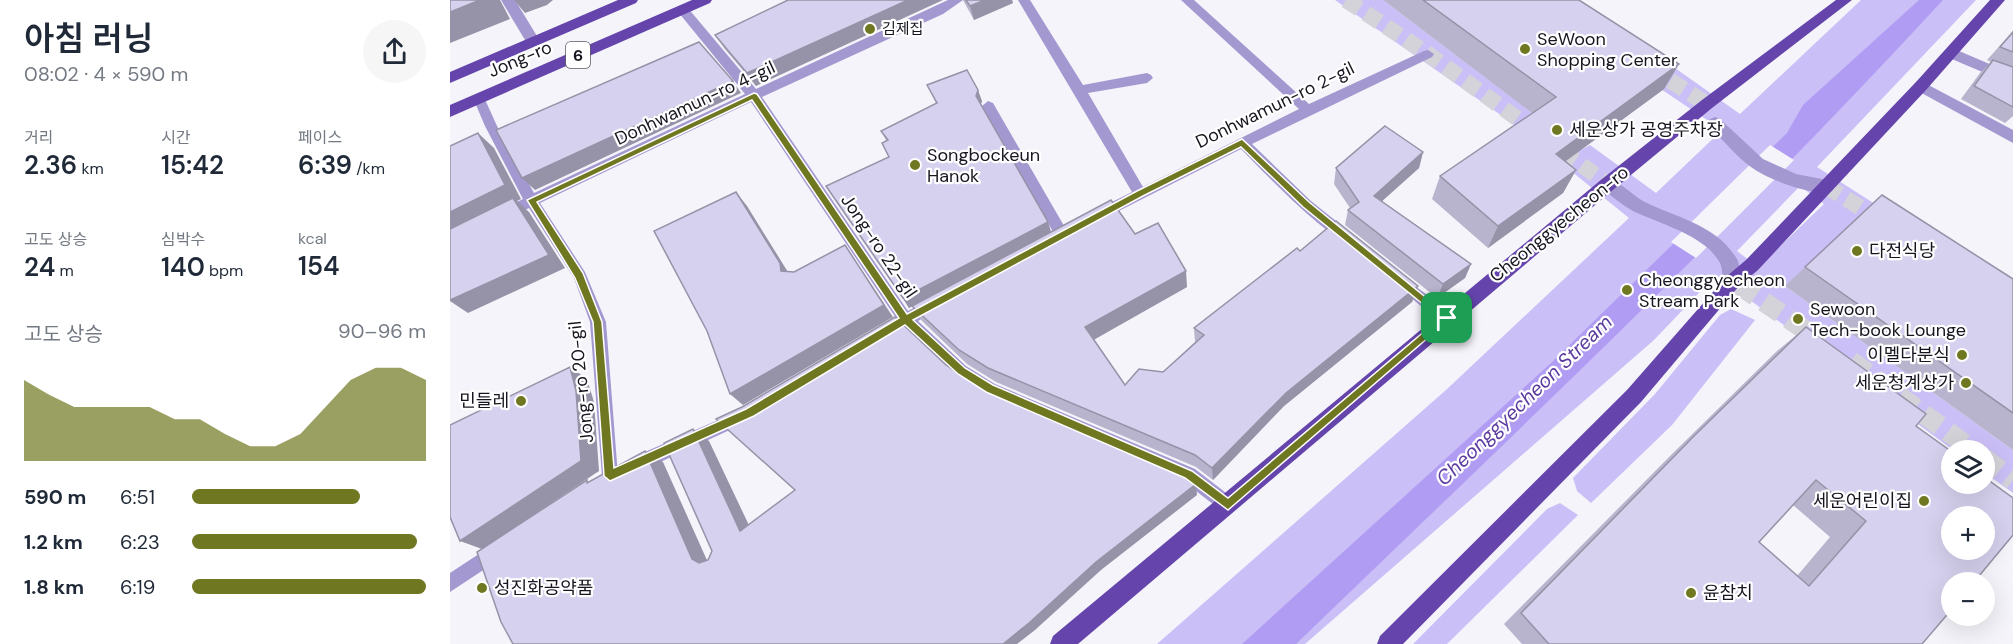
<!DOCTYPE html>
<html lang="ko">
<meta charset="utf-8">
<style>
body{margin:0;font-family:"DM Sans","Noto Sans KR",sans-serif;background:#f6f6f7;color:#1f2937;height:100vh;display:flex;flex-direction:column;font-size:22px;white-space:nowrap}
*{box-sizing:border-box;margin:0}
p{font-size:20px;color:#747a83}
.icon{flex:none;width:33px;height:33px;fill:none;stroke:currentColor;stroke-width:2;stroke-linecap:round;stroke-linejoin:round}
.map{position:relative;flex:1;overflow:hidden}
.sheet{display:flex;flex-direction:column;background:#fff;width:450px}
.sheet>*{flex:none}
.tools{position:absolute;left:1491px;top:440px;display:grid;gap:12px}
.tools a{display:grid;place-items:center;width:54px;height:54px;border-radius:50%;background:#fff;box-shadow:0 6px 24px #0002;font-size:30px}
.pin{position:absolute;display:grid;place-items:center;width:51px;height:51px;color:#fff;margin:-26px;border-radius:12px;box-shadow:0 3px 9px #0006}
.round{display:grid;place-items:center;flex:none;width:63px;height:63px;border-radius:32px;background:#f6f6f7}
.summary{display:flex;align-items:center;justify-content:space-between;height:102px;padding:0 24px}
h1{font-size:33px;font-weight:600;line-height:45px}
.metrics{display:grid;grid-template-columns:repeat(3,1fr);gap:9px;height:102px;padding:6px 24px}
.metrics div{display:grid;align-content:center}
.metrics b{font-size:26px;font-weight:600}
.metrics small{font-size:16px;font-weight:400}
.metrics p{font-size:16px}
.chart{height:168px;padding:12px 24px}
.chart p{display:flex;justify-content:space-between}
.chart svg{width:100%;height:108px;margin-top:6px;fill:#707721;opacity:.7}
ul{padding:0 24px;list-style:none;font-size:20px}
li{display:grid;grid-template-columns:96px 72px 1fr;align-items:center;height:45px}
li i{height:15px;border-radius:8px;background:#707721}
main{display:flex;flex:1;min-height:0}
.map>svg:first-child{display:block}
.green{fill:#cbbff7;fill-rule:evenodd}
.water{fill:#b19cf3}
.pier{fill:#f5f4fa}
.lines{fill:none;stroke-linecap:round;stroke-linejoin:round}
.street-tunnel-far1{stroke:#d4d3d9;stroke-width:16;stroke-dasharray:16 8;stroke-linecap:butt}
.street-tunnel{stroke:#d4d3d9;stroke-width:20;stroke-dasharray:20 10;stroke-linecap:butt}
.lane{fill:#a498d1;fill-rule:evenodd}
.street{fill:#a498d1;fill-rule:evenodd}
.primary{fill:#6545ac;fill-rule:evenodd}
.wall{fill:#b8b4cd;fill-rule:evenodd}
.shaded-wall{fill:#9692a7}
.building{fill:#d6d1ee;stroke:#9692a7;stroke-width:1.5;fill-rule:evenodd}
.route{fill:#707721;stroke:#fff;stroke-width:1.5;fill-rule:evenodd}
.poi-dot{fill:#707721;stroke:#fff;stroke-width:2}
.labels{text-anchor:middle;stroke-width:4.5;stroke-linejoin:round;paint-order:stroke}
.far-poi-label{font-size:15px;fill:#17151f;stroke:#fff;text-anchor:start}
.shield{fill:#fff;stroke:#5d5b62;stroke-width:1.5}
.shield-label{font-size:16px;font-weight:bold;fill:#17151f}
.poi-label{font-size:18px;fill:#17151f;stroke:#fff;text-anchor:start}
.street-label{font-size:18px;fill:#17151f;stroke:#fff}
.water-label{font-size:20px;font-style:italic;fill:#5b3b9f;stroke:#fff}
</style>
<main>
<section class="sheet">
<div class="summary"><div><h1>아침 러닝</h1><p>08:02 · 4 × 590 m</p></div><a class="round"><svg class="icon" aria-label="share" viewBox="0 0 24 24"><path d="M12 15V3M7 8l5-5 5 5M5 13v7h14v-7"/></svg></a></div>
<div class="metrics">
<div><p>거리</p><b>2.36<small> km</small></b></div>
<div><p>시간</p><b>15:42</b></div>
<div><p>페이스</p><b>6:39<small> /km</small></b></div>
</div>
<div class="metrics">
<div><p>고도 상승</p><b>24<small> m</small></b></div>
<div><p>심박수</p><b>140<small> bpm</small></b></div>
<div><p>kcal</p><b>154</b></div>
</div>
<div class="chart"><p><span>고도 상승</span>90–96 m</p>
<svg viewBox="0 0 160 44" preserveAspectRatio="none"><path d="M0 44V11L10 17L20 22L30 22L40 22L50 22L60 27L70 27L80 33L90 38L100 38L110 33L120 22L130 11L140 6L150 6L160 11V44z"/></svg>
</div>
<ul>
<li><b>590 m</b>6:51<i style="width:72%"></i></li>
<li><b>1.2 km</b>6:23<i style="width:96%"></i></li>
<li><b>1.8 km</b>6:19<i style="width:100%"></i></li>
</ul>
</section>
<div class="map">
<svg width="1563" height="644" viewBox="0 0 1563 644">
<rect width="100%" height="100%" fill="#f5f4fa"/>
<g class="green">
<path d="M885,0H933L1131,150L1140,145L1206,193L1272,130L1078,0L1225,68L1290,114L1411,0H1526L1367,167L1563,292L1335,286L1563,450V493L1535,473L1534,450H1503L1266,275L1204,340L855,644H707L996,390L1179,218L1058,120ZM1350,186L1374,204L1308,267L1287,251Z"/>
<path d="M1281,309L1305,320L1222,425L1141,503L1127,491L1123,478L1205,394L1270,315Z"/>
<path d="M1110,503L1128,515L997,644H963L1097,509Z"/>
</g>
<path class="water" d="M1469,0H1493C1287,224 1065,433 846,644H792L1101,363L1337,133L1353,105Z"/>
<path class="pier" d="M1320,145L1344,160L1246,258L1221,242Z"/>
<g class="lines">
<g class="street-tunnel-far1">
<path d="M896,0L978,54L1158,184"/>
<path d="M1200,68L1257,104"/>
<path d="M1376,186L1435,223"/>
<path d="M1283,281L1292,287"/>
</g>
<g class="street-tunnel">
<path d="M1289,285L1373,342"/>
<path d="M1401,361L1523,450"/>
<path d="M1534,458L1563,480"/>
</g>
<g class="lane">
<path d="M498,0H513L493,14L312,97L458,311C468,306 480,296 490,300L492,304L490,308L468,321L516,366L545,384L745,469L784,499L786,505L784,511L778,513L772,511L733,481L533,394L506,376L455,328L433,340L428,338L425,333L428,328L446,318L301,102L90,203L135,272L156,322L168,476L166,482L160,484L154,482L152,476L140,322L124,278L79,208L55,220L50,218L48,214L50,210L73,199L35,126L23,98L25,95H33L47,126L84,193L295,94L229,13V7H237L306,89Z"/>
<path d="M568,0H580L633,85L697,73L701,75L703,78L697,83L638,93L693,187L849,109L731,0H744L859,104L974,51L978,50L984,54L982,57L802,144L861,201L901,233L903,237L901,241C884,247 807,165 791,149L649,221L644,219L642,215L644,211L682,192Z"/>
<path d="M538,101L543,103L617,231L619,235L617,239H607L532,106Z"/>
<path d="M950,275L1002,313L1004,318L1002,323L997,324L992,323L945,285L943,281L945,277Z"/>
<path d="M291,410L297,412L299,417L297,422L193,470L187,472L181,470L179,464L181,458Z"/>
<path d="M47,542L53,545L56,551L53,557L0,592V573Z"/>
</g>
<g class="street">
<path d="M51,0H65L90,41L88,45H78Z"/>
<path d="M1502,48L1563,74V85L1497,57L1495,53Z"/>
<path d="M1471,81L1563,130V143L1466,90L1463,86L1466,82Z"/>
<path d="M1265,117L1270,119L1313,159L1346,174L1382,181L1384,186L1382,191C1363,197 1317,179 1301,167C1286,156 1273,140 1260,127L1257,123L1260,119Z"/>
<path d="M1158,178C1171,182 1181,194 1193,201C1226,218 1266,224 1287,259C1291,266 1288,274 1292,281L1289,286C1268,294 1275,273 1270,263C1268,259 1262,252 1259,249C1237,230 1208,223 1183,211C1172,205 1162,196 1152,189L1150,184L1152,179Z"/>
</g>
<g class="primary">
<path d="M168,0H188L186,3L0,83V72Z"/>
<path d="M242,0H262L260,3L0,117V105Z"/>
<path d="M1386,0H1402L1262,108L1164,189L628,644H600L603,636L1152,179L1252,100Z"/>
<path d="M1540,0H1555L1476,90L1308,270L1289,286L1191,402L953,644H927L930,636L1177,390L1277,276L1296,260L1466,82Z"/>
</g>
</g>
<g class="wall">
<path d="M338,0L306,86L274,48L265,35Z"/>
<path d="M513,0H562L563,3L524,20Z"/>
<path d="M933,0H1129L1229,64L1214,89L1116,161L1126,170L1113,193L1038,248L982,199L990,176L1082,113Z"/>
<path d="M1563,31V116L1555,123L1511,99L1530,73L1541,62L1537,60Z"/>
<path d="M477,85L532,101L531,104L598,222L601,232L685,234L737,287L644,339L675,385L713,372L745,342L744,328L850,251L968,286L962,302L834,406L763,480L746,467L546,382L517,364L472,321L462,306L459,308L376,186L439,157L436,140L431,131L486,103Z"/>
<path d="M973,152L969,168L932,201L1021,264L1015,278L987,298L895,225L898,210L900,208L884,184L886,168Z"/>
<path d="M1432,195L1563,279V450L1335,286Z"/>
<path d="M1356,327L1466,426L1472,644H1072L1054,624L1221,455L1327,351ZM1343,505L1380,537L1347,576L1309,542Z"/>
</g>
<g class="shaded-wall">
<path d="M30,0H50L60,19L0,43V12Z"/>
<path d="M64,0H103L97,5L75,13Z"/>
<path d="M458,0H493L306,86L297,73Z"/>
<path d="M535,0H562L563,3L524,20L520,6Z"/>
<path d="M1229,64L1214,89L1094,177L1106,154Z"/>
<path d="M283,81L291,93L85,190L72,178Z"/>
<path d="M528,90L532,101L530,107L526,96Z"/>
<path d="M28,133L44,148L71,199L67,201L79,212L115,268L18,313L0,301V212Z"/>
<path d="M973,152L969,168L921,211L924,196Z"/>
<path d="M1126,170L1113,193L1038,248L1048,226Z"/>
<path d="M286,192L297,206L341,277L331,271Z"/>
<path d="M598,222L601,232L459,308L453,298Z"/>
<path d="M395,245L443,317L293,405L280,394Z"/>
<path d="M1021,264L1015,278L987,298L993,284Z"/>
<path d="M736,271L737,287L640,342L635,327Z"/>
<path d="M968,286L962,302L834,406L763,480L762,468L836,393Z"/>
<path d="M120,367L137,379L144,402L149,471L32,549L10,541Z"/>
<path d="M243,429L259,441L306,540L290,531Z"/>
<path d="M195,451L213,462L260,567L249,563L242,559Z"/>
<path d="M746,484L747,495L651,570L585,630L567,644H553L646,562Z"/>
</g>
<g class="building">
<path d="M0,0H30L0,12Z"/>
<path d="M338,0H458L297,73L265,35Z"/>
<path d="M516,0H535L520,6Z"/>
<path d="M973,0H1129L1229,64L1106,154L1126,170L1048,226L990,176L1106,97Z"/>
<path d="M1563,32V52L1550,47Z"/>
<path d="M249,42L283,81L72,178L46,130Z"/>
<path d="M1543,60L1563,67V107L1524,86Z"/>
<path d="M517,70L528,90L526,96L598,222L453,298L376,186L439,157L432,143L438,140L431,131L487,103L477,85Z"/>
<path d="M935,126L973,152L924,196L1021,264L993,284L898,210L909,202L886,168Z"/>
<path d="M28,133L55,185L0,212V146Z"/>
<path d="M286,192L330,263L331,271L344,272L395,245L434,305L280,394L257,331L204,231Z"/>
<path d="M1432,195L1563,279V413L1355,267Z"/>
<path d="M63,198L99,255L0,300V229Z"/>
<path d="M661,200L685,234L708,223L736,271L635,327L675,385L689,369L713,372L754,335L744,328L847,248L850,251L886,221L968,286L836,393L762,468L745,455L538,368L509,350L462,306Z"/>
<path d="M445,317L496,365L524,383L730,472L746,484L646,562L579,623L553,644H63L51,622L27,552L137,480V483L195,451L242,559L249,563L258,560L262,551L214,443L243,429L290,531L345,490L266,419L292,407Z"/>
<path d="M1356,327L1476,414L1466,426L1502,452V483H1534V477L1563,498V535L1524,582H1502V609L1472,644H1099L1071,613L1245,435ZM1366,480L1416,521L1359,586L1309,542ZM1502,516H1534V549H1502Z"/>
<path d="M120,367L126,391L131,461L10,541L0,517V425Z"/>
</g>
<path class="route" d="M304,93L307,94L457,314L687,191L792,139L859,202L1001,318L778,510L735,478L536,392L508,374L455,325L304,416L160,481L154,476L143,322L125,278L77,200ZM302,100L449,318L296,409L164,468L152,322L133,273L87,202ZM791,147L853,207L990,318L778,498L742,471L543,385L515,368L463,320L693,196Z"/>
<g class="poi-dot">
<circle cx="420" cy="29" r="6"/>
<circle cx="1075" cy="49" r="6"/>
<circle cx="1107" cy="130" r="6"/>
<circle cx="465" cy="165" r="6"/>
<circle cx="1407" cy="251" r="6"/>
<circle cx="1177" cy="290" r="6"/>
<circle cx="1348" cy="319" r="6"/>
<circle cx="1512" cy="355" r="6"/>
<circle cx="1516" cy="383" r="6"/>
<circle cx="71" cy="401" r="6"/>
<circle cx="1474" cy="501" r="6"/>
<circle cx="32" cy="588" r="6"/>
<circle cx="1241" cy="593" r="6"/>
</g>
<g class="labels">
<g class="far-poi-label">
<text x="432" y="34">김제집</text>
</g>
<rect class="shield" x="116" y="42" width="24" height="26" rx="4.5"/>
<g class="shield-label">
<text x="128" y="61">6</text>
</g>
<g class="poi-label">
<text x="1087" y="45">SeWoon<tspan x="1087" dy="21">Shopping Center</tspan></text>
<text x="1119" y="136">세운상가 공영주차장</text>
<text x="477" y="161">Songbockeun<tspan x="477" dy="21">Hanok</tspan></text>
<text x="1419" y="257">다전식당</text>
<text x="1189" y="286">Cheonggyecheon<tspan x="1189" dy="21">Stream Park</tspan></text>
<text x="1360" y="315">Sewoon<tspan x="1360" dy="21">Tech-book Lounge</tspan></text>
<text x="1500" y="361" text-anchor="end">이멜다분식</text>
<text x="1504" y="389" text-anchor="end">세운청계상가</text>
<text x="59" y="407" text-anchor="end">민들레</text>
<text x="1462" y="507" text-anchor="end">세운어린이집</text>
<text x="44" y="594">성진화공약품</text>
<text x="1253" y="599">윤참치</text>
</g>
<g class="street-label">
<text transform="translate(70 59) rotate(-23)" y="6">Jong-ro</text>
<text transform="translate(245 103) rotate(-25)" y="6">Donhwamun-ro 4-gil</text>
<text transform="translate(825 105) rotate(-26)" y="6">Donhwamun-ro 2-gil</text>
<text transform="translate(1109 224) rotate(-39)" y="6">Cheonggyecheon-ro</text>
<text transform="translate(429 246) rotate(56)" y="6">Jong-ro 22-gil</text>
<text transform="translate(131 382) rotate(-96)" y="6">Jong-ro 20-gil</text>
</g>
<g class="water-label">
<text transform="translate(1074 400) rotate(-44)" y="7">Cheonggyecheon Stream</text>
</g>
</g>
</svg>
<div class="tools">
<a><svg class="icon" aria-label="layers" viewBox="0 0 24 24"><path d="M12 4l9 5-9 5-9-5zM3 14l9 5 9-5"/></svg></a>
<a>+</a>
<a>−</a>
</div>
<div class="pin" style="left:997px;top:318px;background:#1e9e55"><svg class="icon" aria-label="arrive" viewBox="0 0 24 24"><path d="M6 21V4h12l-3 4 3 4H6"/></svg></div>
</div>
</main>
